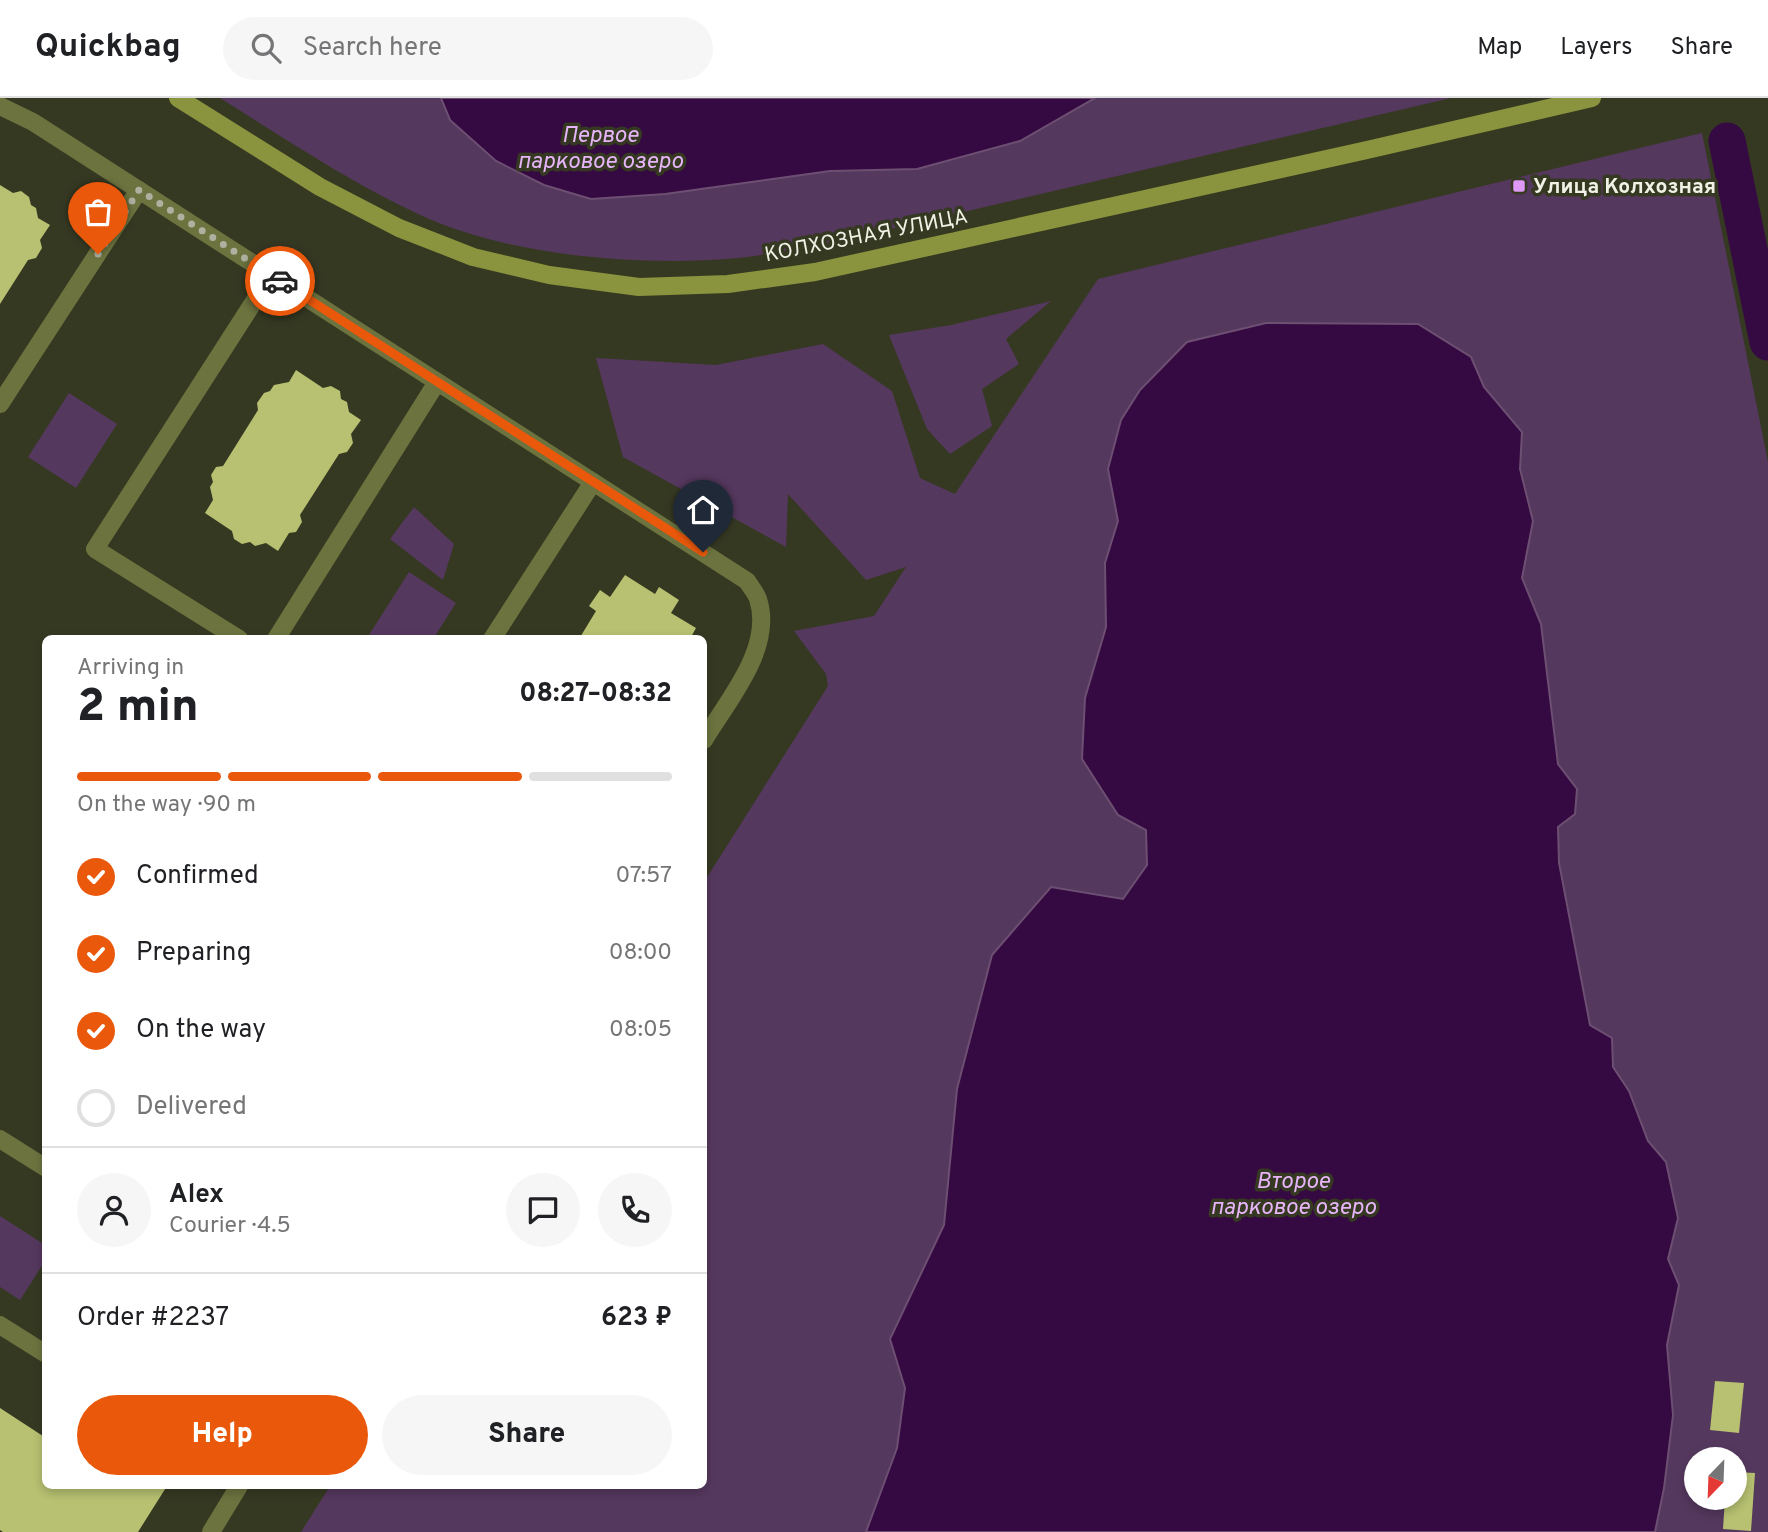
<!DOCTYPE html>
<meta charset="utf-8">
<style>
:root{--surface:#fff;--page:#f6f6f6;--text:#202124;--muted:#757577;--line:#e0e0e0;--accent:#ea580c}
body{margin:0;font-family:Overpass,sans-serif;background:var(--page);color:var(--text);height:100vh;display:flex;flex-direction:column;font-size:26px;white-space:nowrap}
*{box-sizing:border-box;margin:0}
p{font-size:23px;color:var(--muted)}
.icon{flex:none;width:38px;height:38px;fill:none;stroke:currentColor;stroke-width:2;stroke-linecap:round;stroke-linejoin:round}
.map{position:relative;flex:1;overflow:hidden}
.side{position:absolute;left:42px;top:537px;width:665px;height:854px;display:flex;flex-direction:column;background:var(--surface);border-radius:10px;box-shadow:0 4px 10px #0003}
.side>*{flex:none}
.needle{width:46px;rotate:203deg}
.buttons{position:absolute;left:1684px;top:1349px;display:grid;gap:14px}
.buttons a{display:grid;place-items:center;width:63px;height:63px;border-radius:50%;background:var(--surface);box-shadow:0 4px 10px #0003;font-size:35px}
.pin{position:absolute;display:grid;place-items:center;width:60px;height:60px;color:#fff;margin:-72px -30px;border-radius:50% 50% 50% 0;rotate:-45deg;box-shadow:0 0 7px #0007}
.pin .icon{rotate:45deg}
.courier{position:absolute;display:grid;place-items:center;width:70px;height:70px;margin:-35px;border:5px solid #ea580c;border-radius:50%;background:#fff;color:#222;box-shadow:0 2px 9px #0007}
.summary em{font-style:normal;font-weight:800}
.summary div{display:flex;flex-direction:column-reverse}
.summary{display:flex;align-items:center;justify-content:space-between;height:119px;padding:0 35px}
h1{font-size:46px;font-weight:800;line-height:52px}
.bar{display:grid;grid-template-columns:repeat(4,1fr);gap:10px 7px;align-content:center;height:84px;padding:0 35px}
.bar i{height:9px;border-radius:5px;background:var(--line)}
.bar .on{background:var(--accent)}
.bar p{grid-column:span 4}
.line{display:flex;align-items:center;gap:18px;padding:0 35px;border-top:2px solid var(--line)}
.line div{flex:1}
.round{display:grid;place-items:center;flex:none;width:74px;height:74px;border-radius:37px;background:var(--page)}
ol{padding:0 35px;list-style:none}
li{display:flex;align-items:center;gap:21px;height:77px}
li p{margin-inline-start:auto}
li .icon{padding:7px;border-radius:50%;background:var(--accent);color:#fff;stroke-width:4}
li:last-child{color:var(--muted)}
li i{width:38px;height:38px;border:4px solid var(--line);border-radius:50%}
.primary-button{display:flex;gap:14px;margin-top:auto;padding:14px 35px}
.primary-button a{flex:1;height:80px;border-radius:42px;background:var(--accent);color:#fff;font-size:28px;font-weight:800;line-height:80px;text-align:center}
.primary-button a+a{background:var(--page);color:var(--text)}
header{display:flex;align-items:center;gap:42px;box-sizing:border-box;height:98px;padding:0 35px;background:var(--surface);border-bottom:2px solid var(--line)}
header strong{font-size:33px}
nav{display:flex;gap:38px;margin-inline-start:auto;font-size:24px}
.search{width:490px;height:63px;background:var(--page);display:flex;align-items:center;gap:18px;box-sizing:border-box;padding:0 24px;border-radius:38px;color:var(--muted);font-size:26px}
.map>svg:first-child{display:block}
.green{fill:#55385e;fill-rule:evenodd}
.water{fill:#350941;stroke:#6d4f72;stroke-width:2}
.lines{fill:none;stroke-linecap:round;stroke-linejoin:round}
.canal{stroke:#350941;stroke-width:37}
.building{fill:#b7c171}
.service{stroke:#6c733f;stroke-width:18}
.secondary{stroke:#8a933d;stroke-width:18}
.done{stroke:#aeb1a0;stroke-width:7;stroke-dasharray:0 12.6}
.route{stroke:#ea580c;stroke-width:9}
.poi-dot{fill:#dd99f4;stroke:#363922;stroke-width:2.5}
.labels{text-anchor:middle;stroke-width:7;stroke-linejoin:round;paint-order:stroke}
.poi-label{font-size:21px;font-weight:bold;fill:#eff2e4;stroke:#363922;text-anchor:start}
.street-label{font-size:21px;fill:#eff2e4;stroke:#363922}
.water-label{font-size:23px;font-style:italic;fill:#e6b4f8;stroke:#363922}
</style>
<header>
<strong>Quickbag</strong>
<div class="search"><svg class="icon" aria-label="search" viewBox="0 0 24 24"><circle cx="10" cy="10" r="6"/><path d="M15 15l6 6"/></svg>Search here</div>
<nav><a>Map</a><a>Layers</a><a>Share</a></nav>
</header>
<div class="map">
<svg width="1768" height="1434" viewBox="0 0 1768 1434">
<rect width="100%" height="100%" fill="#363922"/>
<!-- green -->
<g class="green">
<path d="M220 0H1451L822 147C794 151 766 157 738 160 641 169 505 158 416 115 348 83 284 40 220 0Z"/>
<path d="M1702 35 1768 364V1434H301L330 1388H704V784L828 588 826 576 794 533 874 518 906 469 866 482 788 396 786 449 623 359 596 260 716 267 823 246 892 293 920 380 955 396 1098 181ZM1696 1362H1734V1400H1696Z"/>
<polygon points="1051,203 1006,241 1019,266 982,291 992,328 950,356 927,331 889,237 951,227"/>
<polygon points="69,295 117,326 76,390 28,359"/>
<polygon points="414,409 454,446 443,482 390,441"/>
<polygon points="409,474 456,505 433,541 374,541 369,537"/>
<polygon points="0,1118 45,1147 45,1163 20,1202 0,1189"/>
</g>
<!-- water -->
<g class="water">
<polygon points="441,0 1095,0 1020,43 917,71 830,73 665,96 591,101 544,87 496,63 450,22"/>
<polygon points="1266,225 1418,226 1471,259 1484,289 1522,334 1520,371 1533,423 1522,480 1541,526 1558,666 1577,691 1575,716 1558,729 1559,765 1590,927 1612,940 1613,969 1629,993 1648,1043 1666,1064 1678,1120 1668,1161 1679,1187 1667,1247 1673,1317 1664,1390 1655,1434 866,1434 897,1350 905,1290 890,1241 944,1127 957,991 992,857 1051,789 1123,801 1147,767 1146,732 1118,717 1082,661 1085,600 1106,529 1105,465 1118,423 1108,371 1121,322 1140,292 1187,244"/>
</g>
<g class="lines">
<!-- canal -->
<polyline class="canal" points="1727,43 1768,244"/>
</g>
<!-- building -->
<g class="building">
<polygon points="0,87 13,95 21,93 29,99 31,107 36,110 38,120 50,127 40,142 42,150 36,160 28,162 0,206"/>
<polygon points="296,272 323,290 331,288 340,293 341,301 347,304 349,314 361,322 351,336 353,345 347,354 339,356 300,417 302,424 296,434 289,435 278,453 266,445 255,448 250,444 242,446 234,441 232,433 205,415 213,402 210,389 213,384 211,377 216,369 223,368 258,312 257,305 264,295 270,293 274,287 289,284"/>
<polygon points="625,477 655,496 659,489 679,502 671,515 696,530 690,541 579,541 596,513 589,508 600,492 610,499"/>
<polygon points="1715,1283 1744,1285 1739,1335 1710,1332"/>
<polygon points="0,1310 46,1340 46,1388 167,1388 138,1434 3,1434 0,1432"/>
<polygon points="1734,1374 1755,1375 1751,1433 1723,1431 1725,1400 1734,1400"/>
</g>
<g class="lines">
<!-- service -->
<g class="service">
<path d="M0 8 33 24 747 483C750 488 756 495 758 501 774 550 728 602 704 642"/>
<polyline points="0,306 139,92"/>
<polyline points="239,541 95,451 271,177"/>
<polyline points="276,541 437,284"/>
<polyline points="492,541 593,384"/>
<polyline points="0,1041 46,1070"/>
<polyline points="0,1227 46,1256"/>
<polyline points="211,1434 239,1388"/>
</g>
<!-- secondary -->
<polyline class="secondary" points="178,0 320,89 399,130 473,159 549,177 639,189 728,186 815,174 1367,52 1592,0"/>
</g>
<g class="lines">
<!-- done -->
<polyline class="done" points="98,156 139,92 280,183"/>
<!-- route -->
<polyline class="route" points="280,183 703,454"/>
</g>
<!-- markers -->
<rect class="poi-dot" x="1512" y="81" width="14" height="14" rx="3.5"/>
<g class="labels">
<!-- poi labels -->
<g class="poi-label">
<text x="1533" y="95">Улица Колхозная</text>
</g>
<!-- street labels -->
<g class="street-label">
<text transform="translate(866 137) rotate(-11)" y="7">КОЛХОЗНАЯ УЛИЦА</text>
</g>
<!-- water labels -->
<g class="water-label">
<text x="600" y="44">Первое<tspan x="600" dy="26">парковое озеро</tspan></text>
<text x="1293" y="1090">Второе<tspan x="1293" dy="26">парковое озеро</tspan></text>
</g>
</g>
</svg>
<div class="buttons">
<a><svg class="needle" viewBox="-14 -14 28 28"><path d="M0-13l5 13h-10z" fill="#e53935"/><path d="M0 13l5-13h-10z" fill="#757577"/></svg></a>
</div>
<div class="pin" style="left:98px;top:156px;background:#ea580c"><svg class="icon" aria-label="bag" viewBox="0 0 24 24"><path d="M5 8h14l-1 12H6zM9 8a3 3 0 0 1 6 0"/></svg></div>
<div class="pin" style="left:703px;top:454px;background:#1f2937"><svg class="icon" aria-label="home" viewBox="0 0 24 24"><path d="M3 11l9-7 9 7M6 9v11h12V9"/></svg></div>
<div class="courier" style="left:280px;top:183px"><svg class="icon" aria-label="car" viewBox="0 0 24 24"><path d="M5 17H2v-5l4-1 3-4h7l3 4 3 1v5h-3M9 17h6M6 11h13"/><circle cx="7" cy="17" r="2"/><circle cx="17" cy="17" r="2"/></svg></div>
<section class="side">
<div class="summary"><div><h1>2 min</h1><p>Arriving in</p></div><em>08:27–08:32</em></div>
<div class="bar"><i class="on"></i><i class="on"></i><i class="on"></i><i></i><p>On the way · 90 m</p></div>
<ol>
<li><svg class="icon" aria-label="check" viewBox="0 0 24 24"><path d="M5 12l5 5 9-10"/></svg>Confirmed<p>07:57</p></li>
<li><svg class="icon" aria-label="check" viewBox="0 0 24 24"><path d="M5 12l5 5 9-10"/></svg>Preparing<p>08:00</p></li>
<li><svg class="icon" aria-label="check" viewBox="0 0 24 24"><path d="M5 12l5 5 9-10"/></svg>On the way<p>08:05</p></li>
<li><i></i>Delivered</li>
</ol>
<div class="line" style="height:126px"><a class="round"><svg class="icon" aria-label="person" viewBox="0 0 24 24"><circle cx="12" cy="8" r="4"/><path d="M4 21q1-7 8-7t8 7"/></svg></a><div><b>Alex</b><p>Courier · 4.5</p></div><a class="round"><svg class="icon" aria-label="chat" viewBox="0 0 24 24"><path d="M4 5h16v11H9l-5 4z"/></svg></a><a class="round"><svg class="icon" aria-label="phone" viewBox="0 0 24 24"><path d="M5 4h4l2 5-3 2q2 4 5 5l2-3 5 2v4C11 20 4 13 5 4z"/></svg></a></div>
<div class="line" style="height:91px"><div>Order #2237</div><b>623 ₽</b></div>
<div class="primary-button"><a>Help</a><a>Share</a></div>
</section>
</div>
